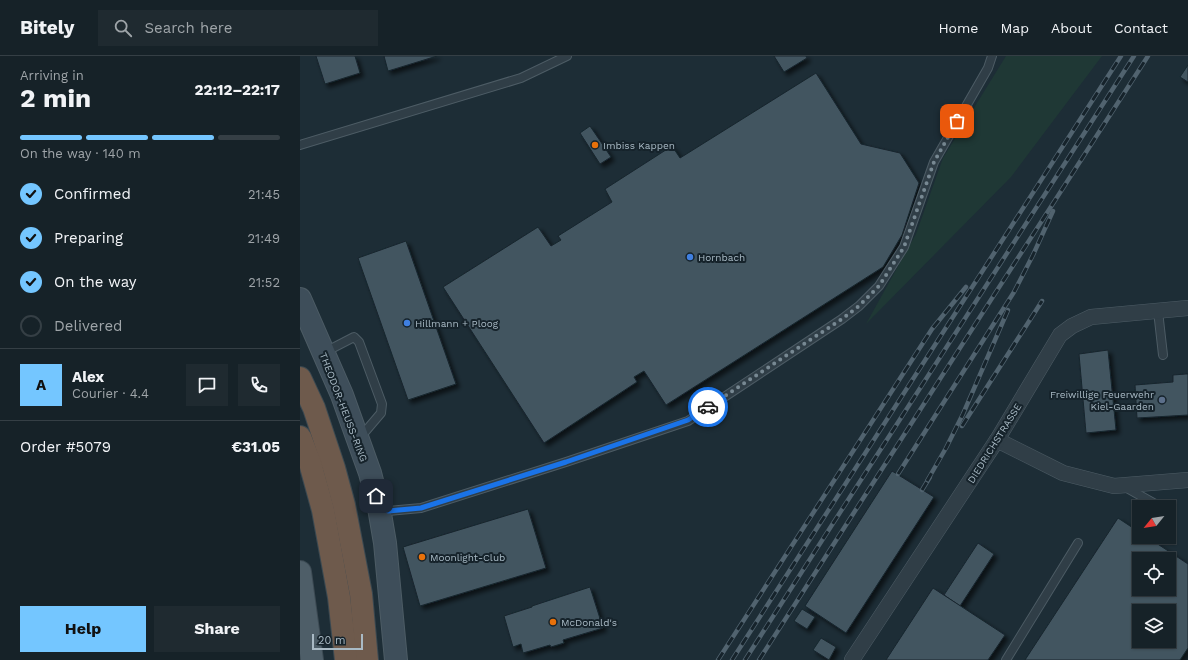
<!DOCTYPE html>
<meta charset="utf-8">
<style>
:root{--surface:#162228;--page:#1f2a30;--text:#f1f3f6;--muted:#9ea4a8;--line:#353f45;--accent:#74c6ff}
body{margin:0;font-family:"Work Sans",sans-serif;background:var(--page);color:var(--text);height:100vh;display:flex;flex-direction:column;font-size:15px;white-space:nowrap}
*{box-sizing:border-box;margin:0}
p{font-size:13px;color:var(--muted)}
.icon{flex:none;width:22px;height:22px;fill:none;stroke:currentColor;stroke-width:2;stroke-linecap:round;stroke-linejoin:round}
.map{position:relative;flex:1;overflow:hidden}
.sheet{display:flex;flex-direction:column;background:var(--surface);width:300px}
.sheet>*{flex:none}
.needle{width:26px;rotate:240deg}
.buttons{position:absolute;left:832px;top:444px;display:grid;gap:8px}
.buttons a{display:grid;place-items:center;width:44px;height:44px;border-radius:0px;background:var(--surface);box-shadow:0 1px 3px #0004,0 0 0 1px var(--line);font-size:20px}
.scale{position:absolute;left:12px;bottom:10px;width:51px;box-sizing:border-box;padding-left:4px;border:2px solid #a9bac5;border-top:0;font-size:11px;line-height:14px;white-space:nowrap;color:#a9bac5;-webkit-text-stroke:3px #16232b;paint-order:stroke}
.pin{position:absolute;display:grid;place-items:center;width:34px;height:34px;color:#fff;margin:-17px;border-radius:8px;box-shadow:0 2px 6px #0006}
.courier{position:absolute;display:grid;place-items:center;width:40px;height:40px;margin:-20px;border:3px solid #1a73e8;border-radius:50%;background:#fff;color:#222;box-shadow:0 1px 5px #0007}
.head em{font-style:normal;font-weight:700}
.head div{display:flex;flex-direction:column-reverse}
.head{display:flex;align-items:center;justify-content:space-between;height:68px;padding:0 20px}
h1{font-size:26px;font-weight:700;line-height:30px}
.bar{display:grid;grid-template-columns:repeat(4,1fr);gap:6px 4px;align-content:center;height:48px;padding:0 20px}
.bar i{height:5px;border-radius:3px;background:var(--line)}
.bar .active{background:var(--accent)}
.bar p{grid-column:span 4}
.line{display:flex;align-items:center;gap:10px;padding:0 20px;border-top:1px solid var(--line)}
.line div{flex:1}
.round{display:grid;place-items:center;flex:none;width:42px;height:42px;border-radius:0px;background:var(--page)}
ol{padding:0 20px;list-style:none}
li{display:flex;align-items:center;gap:12px;height:44px}
li p{margin-inline-start:auto}
li .icon{padding:4px;border-radius:50%;background:var(--accent);color:#111;stroke-width:4}
li:last-child{color:var(--muted)}
li i{width:22px;height:22px;border:2px solid var(--line);border-radius:50%}
.action{display:flex;gap:8px;margin-top:auto;padding:8px 20px}
.action a{flex:1;height:46px;border-radius:0px;background:var(--accent);color:#111;font-size:16px;font-weight:700;line-height:46px;text-align:center}
.action a+a{background:var(--page);color:var(--text)}
header{display:flex;align-items:center;gap:24px;box-sizing:border-box;height:56px;padding:0 20px;background:var(--surface);border-bottom:1px solid var(--line)}
header strong{font-size:19px}
nav{display:flex;gap:22px;margin-inline-start:auto;font-size:14px}
.search{width:280px;height:36px;background:var(--page);display:flex;align-items:center;gap:10px;box-sizing:border-box;padding:0 14px;border-radius:0px;color:var(--muted);font-size:15px}
main{display:flex;flex:1;min-height:0}
.map>svg:first-child{display:block}
.green{fill:#1f3835}
.building{fill:#425561;stroke:#18252d;fill-rule:evenodd;filter:url(#shadow)}
.lines{fill:none;stroke-linecap:round;stroke-linejoin:round}
.lane-casing{stroke:#4d5c65;stroke-width:10}
.street-casing{stroke:#4d5c65;stroke-width:16}
.secondary-casing{stroke:#4d5c65;stroke-width:24}
.primary-casing{stroke:#3c4a53;stroke-width:24}
.highway-casing{stroke:#3b4951;stroke-width:24}
.lane{stroke:#303e47;stroke-width:8}
.street{stroke:#303e47;stroke-width:15}
.secondary{stroke:#3e4e5a;stroke-width:22}
.primary{stroke:#4e5e68;stroke-width:22}
.highway{stroke:#6e5a4c;stroke-width:22}
.rail-casing{stroke:#51636f;stroke-width:4.5}
.rail{stroke:#16232b;stroke-width:3;stroke-dasharray:9;stroke-linecap:butt}
.done{stroke:#788993;stroke-width:4;stroke-dasharray:0 7.2}
.route{stroke:#1a73e8;stroke-width:5}
.food-dot{fill:#e8710a;stroke:#16232b;stroke-width:1.5}
.shop-dot{fill:#3f7fe0;stroke:#16232b;stroke-width:1.5}
.service-dot{fill:#5c6f8a;stroke:#16232b;stroke-width:1.5}
.labels{text-anchor:middle;stroke-width:4;stroke-linejoin:round;paint-order:stroke}
.poi-label{font-size:10px;fill:#a9bac5;stroke:#16232b;text-anchor:start}
.street-label{font-size:10px;fill:#a9bac5;stroke:#16232b}
</style>
<header>
<strong>Bitely</strong>
<div class="search"><svg class="icon" aria-label="search" viewBox="0 0 24 24"><circle cx="10" cy="10" r="6"/><path d="M15 15l6 6"/></svg>Search here</div>
<nav><a>Home</a><a>Map</a><a>About</a><a>Contact</a></nav>
</header>
<main>
<section class="sheet">
<div class="head"><div><h1>2 min</h1><p>Arriving in</p></div><em>22:12–22:17</em></div>
<div class="bar"><i class="active"></i><i class="active"></i><i class="active"></i><i></i><p>On the way · 140 m</p></div>
<ol>
<li><svg class="icon" aria-label="check" viewBox="0 0 24 24"><path d="M5 12l5 5 9-10"/></svg>Confirmed<p>21:45</p></li>
<li><svg class="icon" aria-label="check" viewBox="0 0 24 24"><path d="M5 12l5 5 9-10"/></svg>Preparing<p>21:49</p></li>
<li><svg class="icon" aria-label="check" viewBox="0 0 24 24"><path d="M5 12l5 5 9-10"/></svg>On the way<p>21:52</p></li>
<li><i></i>Delivered</li>
</ol>
<div class="line" style="height:72px"><b class="round" style="background:var(--accent);color:#111">A</b><div><b>Alex</b><p>Courier · 4.4</p></div><a class="round"><svg class="icon" aria-label="chat" viewBox="0 0 24 24"><path d="M4 5h16v11H9l-5 4z"/></svg></a><a class="round"><svg class="icon" aria-label="phone" viewBox="0 0 24 24"><path d="M5 4h4l2 5-3 2q2 4 5 5l2-3 5 2v4C11 20 4 13 5 4z"/></svg></a></div>
<div class="line" style="height:52px"><div>Order #5079</div><b>€31.05</b></div>
<div class="action"><a>Help</a><a>Share</a></div>
</section>
<div class="map">
<svg width="888" height="604" viewBox="0 0 888 604">
<defs>
<filter id="shadow"><feDropShadow dx="3.5" dy="3.5" stdDeviation="2" flood-color="#0009"/></filter>
</defs>
<rect width="100%" height="100%" fill="#1d2d36"/>
<!-- green -->
<polygon class="green" points="706,0 802,0 711,121 566,268 616,178 643,102"/>
<!-- building -->
<g class="building">
<polygon points="16,0 55,0 60,17 25,28"/>
<polygon points="84,0 137,0 88,15"/>
<polygon points="474,0 506,0 507,2 484,16"/>
<polygon points="888,9 888,26 880,21"/>
<polygon points="516,17 561,88 600,97 619,127 602,179 583,211 366,349 344,315 334,321 337,326 244,387 143,231 238,171 251,190 261,184 258,180 312,146 305,133 372,90 380,102"/>
<polygon points="290,70 311,101 300,108 280,77"/>
<polygon points="106,185 156,328 108,344 58,202"/>
<polygon points="808,294 816,374 786,377 779,298"/>
<polygon points="886,318 888,318 888,359 837,362 835,329 873,326 873,319"/>
<polygon points="592,415 634,441 546,577 505,550"/>
<polygon points="228,453 246,512 120,550 103,491"/>
<path d="M818 462 839 476V481H847L888 508V592L880 604H725ZM839 503H869V533H839ZM839 555H869V585H839Z"/>
<polygon points="678,487 694,498 660,550 644,539"/>
<polygon points="290,531 303,572 263,584 264,587 251,591 250,589 223,597 221,588 213,591 204,560 232,551 232,550"/>
<polygon points="633,532 705,579 688,604 586,604"/>
<polygon points="502,553 515,561 507,573 494,565"/>
<polygon points="521,582 536,591 529,604 513,594"/>
</g>
<g class="lines">
<defs>
<g id="lane">
<polyline points="0,89 221,22 267,0"/>
<polyline points="858,255 863,299"/>
<polyline points="25,296 54,281 59,286 82,348 81,357 64,377 58,382"/>
<polyline points="825,431 859,450"/>
<polyline points="81,453 88,455 121,452 266,406 388,365 542,263 559,250 579,230 604,191 634,106 688,12 692,0"/>
<polyline points="706,604 778,487"/>
</g>
<g id="street">
<polyline points="697,384 763,417 814,430 888,424"/>
<polyline points="552,604 697,384 760,279 772,270 791,261 888,252"/>
</g>
<polyline id="secondary" points="0,243 42,339 70,417 79,452 85,487 96,604"/>
<polyline id="primary" points="0,516 12,604"/>
<g id="highway">
<polyline points="0,322 14,352 34,412 44,449 61,538 67,604"/>
<polyline points="0,381 10,407 23,454 39,541 46,604"/>
</g>
</defs>
<!-- lane casing -->
<use href="#lane" class="lane-casing"/>
<!-- street casing -->
<use href="#street" class="street-casing"/>
<!-- secondary casing -->
<use href="#secondary" class="secondary-casing"/>
<!-- primary casing -->
<use href="#primary" class="primary-casing"/>
<!-- highway casing -->
<use href="#highway" class="highway-casing"/>
<!-- lane -->
<use href="#lane" class="lane"/>
<!-- street -->
<use href="#street" class="street"/>
<!-- secondary -->
<use href="#secondary" class="secondary"/>
<!-- primary -->
<use href="#primary" class="primary"/>
<!-- highway -->
<use href="#highway" class="highway"/>
<defs>
<g id="rail">
<polyline points="662,370 742,245"/>
<polyline points="598,418 714,236 733,199 753,155"/>
<polyline points="627,425 646,392 663,358 708,254"/>
<polyline points="622,434 630,421"/>
<polyline points="418,604 632,273 666,231"/>
<polyline points="432,604 821,0"/>
<polyline points="445,604 834,0"/>
<polyline points="459,604 848,0"/>
</g>
</defs>
<!-- rail casing -->
<use href="#rail" class="rail-casing"/>
<!-- rail -->
<use href="#rail" class="rail"/>
</g>
<g class="lines">
<!-- done -->
<polyline class="done" points="408,351 542,263 559,250 579,230 604,191 634,106 657,65"/>
<!-- route -->
<polyline class="route" points="76,440 79,452 88,455 121,452 266,406 388,364 408,351"/>
</g>
<!-- markers -->
<g class="food-dot">
<circle cx="295" cy="89" r="4"/>
<circle cx="122" cy="501" r="4"/>
<circle cx="253" cy="566" r="4"/>
</g>
<g class="shop-dot">
<circle cx="390" cy="201" r="4"/>
<circle cx="107" cy="267" r="4"/>
</g>
<circle class="service-dot" cx="862" cy="344" r="4"/>
<g class="labels">
<!-- poi labels -->
<g class="poi-label">
<text x="303" y="93">Imbiss Kappen</text>
<text x="398" y="205">Hornbach</text>
<text x="115" y="271">Hillmann + Ploog</text>
<text x="854" y="342" text-anchor="end">Freiwillige Feuerwehr<tspan x="854" dy="12">Kiel-Gaarden</tspan></text>
<text x="130" y="505">Moonlight-Club</text>
<text x="261" y="570">McDonald's</text>
</g>
<!-- street labels -->
<g class="street-label">
<text transform="translate(44 351) rotate(69)" y="4">THEODOR-HEUSS-RING</text>
<text transform="translate(694 387) rotate(-58)" y="4">DIEDRICHSTRASSE</text>
</g>
</g>
</svg>
<div class="buttons">
<a><svg class="needle" viewBox="-14 -14 28 28"><path d="M0-13l5 13h-10z" fill="#e53935"/><path d="M0 13l5-13h-10z" fill="#9ea4a8"/></svg></a>
<a><svg class="icon" aria-label="locate" viewBox="0 0 24 24"><circle cx="12" cy="12" r="6"/><path d="M12 2v4M12 18v4M2 12h4M18 12h4"/></svg></a>
<a><svg class="icon" aria-label="layers" viewBox="0 0 24 24"><path d="M12 4l9 5-9 5-9-5zM3 14l9 5 9-5"/></svg></a>
</div>
<div class="scale">20 m</div>
<div class="pin" style="left:657px;top:65px;background:#ea580c"><svg class="icon" aria-label="bag" viewBox="0 0 24 24"><path d="M5 8h14l-1 12H6zM9 8a3 3 0 0 1 6 0"/></svg></div>
<div class="pin" style="left:76px;top:440px;background:#1f2937"><svg class="icon" aria-label="home" viewBox="0 0 24 24"><path d="M3 11l9-7 9 7M6 9v11h12V9"/></svg></div>
<div class="courier" style="left:408px;top:351px"><svg class="icon" aria-label="car" viewBox="0 0 24 24"><path d="M5 17H2v-5l4-1 3-4h7l3 4 3 1v5h-3M9 17h6M6 11h13"/><circle cx="7" cy="17" r="2"/><circle cx="17" cy="17" r="2"/></svg></div>
</div>
</main>
